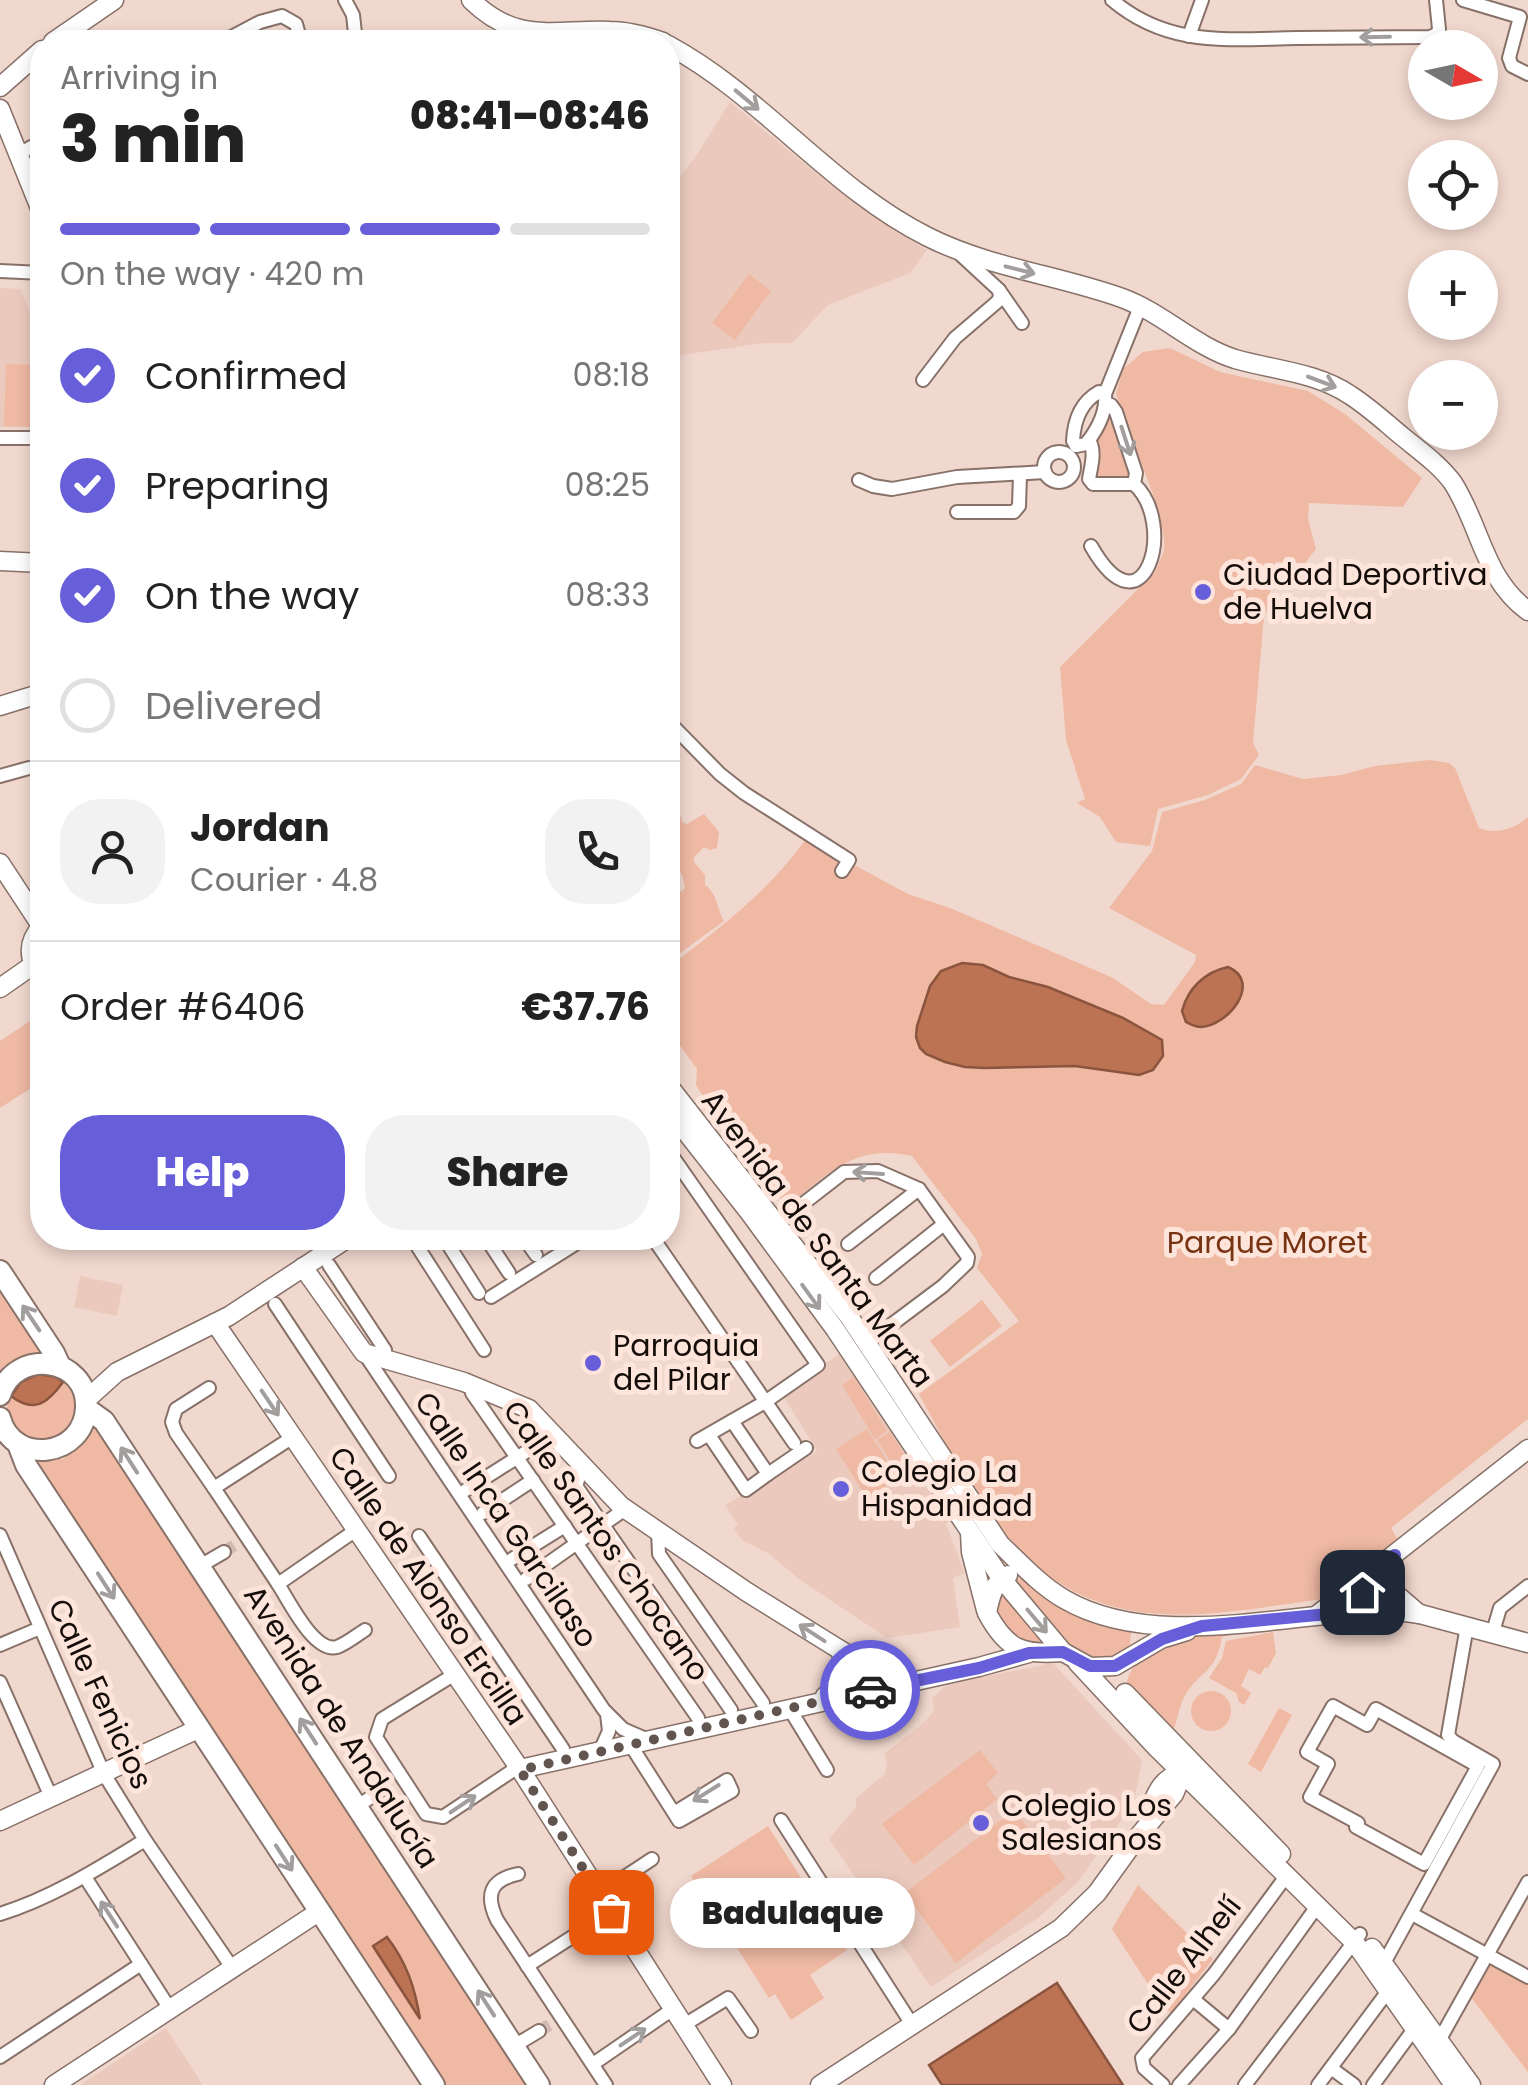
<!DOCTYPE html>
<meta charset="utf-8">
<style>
:root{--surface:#fff;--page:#f2f2f2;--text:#222;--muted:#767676;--line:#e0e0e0;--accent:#665fd9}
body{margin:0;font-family:Poppins,sans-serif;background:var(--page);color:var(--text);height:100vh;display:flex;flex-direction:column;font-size:38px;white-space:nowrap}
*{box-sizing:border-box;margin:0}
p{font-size:32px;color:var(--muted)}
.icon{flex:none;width:55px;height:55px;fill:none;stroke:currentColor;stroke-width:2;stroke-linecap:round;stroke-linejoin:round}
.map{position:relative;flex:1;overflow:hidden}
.details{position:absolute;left:30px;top:30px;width:650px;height:1220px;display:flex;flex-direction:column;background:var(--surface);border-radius:40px;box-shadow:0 5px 15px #0003}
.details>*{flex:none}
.needle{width:65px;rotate:99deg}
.buttons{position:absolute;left:1408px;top:30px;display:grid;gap:20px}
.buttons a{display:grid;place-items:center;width:90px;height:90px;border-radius:50%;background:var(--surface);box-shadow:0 5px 15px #0003;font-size:50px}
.pin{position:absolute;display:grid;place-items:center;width:85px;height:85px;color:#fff;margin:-42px;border-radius:20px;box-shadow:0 5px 15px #0006}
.courier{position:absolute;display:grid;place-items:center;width:100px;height:100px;margin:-50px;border:8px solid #665fd9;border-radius:50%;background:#fff;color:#222;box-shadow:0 2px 12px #0007}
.bubble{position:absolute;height:70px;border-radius:35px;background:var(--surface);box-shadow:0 5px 15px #0003;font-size:32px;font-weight:800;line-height:70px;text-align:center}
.headline em{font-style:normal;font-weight:800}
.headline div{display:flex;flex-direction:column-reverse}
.headline{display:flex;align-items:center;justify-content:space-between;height:170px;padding:0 30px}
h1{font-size:65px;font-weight:800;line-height:75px}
.bar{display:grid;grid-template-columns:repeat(4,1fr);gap:15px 10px;align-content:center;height:120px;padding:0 30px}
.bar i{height:12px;border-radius:8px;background:var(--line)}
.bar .selected{background:var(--accent)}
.bar p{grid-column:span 4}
.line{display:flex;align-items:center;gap:25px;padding:0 30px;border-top:2px solid var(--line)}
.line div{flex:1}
.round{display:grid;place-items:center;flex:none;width:105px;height:105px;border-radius:40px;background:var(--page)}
ol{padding:0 30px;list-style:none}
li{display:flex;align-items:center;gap:30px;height:110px}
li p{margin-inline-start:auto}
li .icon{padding:10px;border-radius:50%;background:var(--accent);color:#fff;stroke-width:4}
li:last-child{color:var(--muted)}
li i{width:55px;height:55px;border:5px solid var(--line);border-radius:50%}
.action{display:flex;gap:20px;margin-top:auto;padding:20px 30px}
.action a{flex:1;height:115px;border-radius:40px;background:var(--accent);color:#fff;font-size:40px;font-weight:800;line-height:115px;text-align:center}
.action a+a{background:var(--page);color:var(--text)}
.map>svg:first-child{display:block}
.built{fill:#ebcabd}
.green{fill:#efb9a3}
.water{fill:#bc7354;stroke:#8a543e;stroke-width:2.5}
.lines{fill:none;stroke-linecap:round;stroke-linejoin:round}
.street-tunnel{stroke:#d0bab1;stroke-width:12;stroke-dasharray:12 6;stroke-linecap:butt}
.street-casing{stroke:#877168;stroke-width:16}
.secondary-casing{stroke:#877168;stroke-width:21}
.primary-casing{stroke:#877168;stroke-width:24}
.street{stroke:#fff;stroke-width:12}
.secondary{stroke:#fff;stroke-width:18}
.primary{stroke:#fff;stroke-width:20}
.oneway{stroke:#a19e9d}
.done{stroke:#62544f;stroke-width:10;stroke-dasharray:0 18}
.route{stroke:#665fd9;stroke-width:12}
.poi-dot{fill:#665fd9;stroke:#fee5db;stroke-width:4}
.labels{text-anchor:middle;stroke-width:10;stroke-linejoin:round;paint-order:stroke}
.poi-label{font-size:30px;fill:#150d0a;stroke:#fee5db;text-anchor:start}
.street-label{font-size:30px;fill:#150d0a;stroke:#fee5db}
.park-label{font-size:30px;fill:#783313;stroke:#fee5db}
</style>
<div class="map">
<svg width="1528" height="2085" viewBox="0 0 1528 2085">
<rect width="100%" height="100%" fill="#f1d8ce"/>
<!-- built -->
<g class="built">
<polygon points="730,102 827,182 891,228 927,250 910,273 828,305 792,343 764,343 668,357 668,193 698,153"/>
<polygon points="0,288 21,289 42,345 42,428 0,427"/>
<polygon points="80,1276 123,1285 117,1316 74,1307"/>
<polygon points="841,1353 947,1515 949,1521 946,1524 965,1573 953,1578 960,1627 887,1638 799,1579 769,1554 742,1540 734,1528 738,1525 725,1505 817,1451 781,1392"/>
<polygon points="1053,1663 1142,1760 1134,1802 1078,1882 1038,1918 931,1987 829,1839 856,1807 856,1798 885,1774 887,1762 884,1754 920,1726 934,1711 932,1698 948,1684"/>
<polygon points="166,2028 203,2085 80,2085"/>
</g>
<!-- green -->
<g class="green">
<polygon points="749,274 771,291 735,340 712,323"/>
<polygon points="1170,348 1220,372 1308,391 1345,414 1422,478 1403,507 1309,503 1308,519 1316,549 1305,563 1275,562 1267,611 1264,616 1253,743 1259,755 1241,779 1208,795 1158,809 1150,846 1116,842 1100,817 1077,803 1085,799 1066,740 1060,667 1155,572 1164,551 1164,537 1155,500 1116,394 1123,369 1143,352"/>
<polygon points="6,364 36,365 35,427 4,426"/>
<polygon points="1110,412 1131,471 1126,481 1100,480 1096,476 1097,438"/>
<path d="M1430 760 1449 763 1455 768 1479 828C1495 835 1515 829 1528 817V1419L1391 1528 1398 1540 1333 1593 1322 1599C1224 1612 1125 1637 1041 1570 1029 1560 1016 1551 1006 1539 972 1501 944 1439 919 1394L1019 1321 977 1268 982 1254 976 1239 912 1156C855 1143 827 1174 787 1207L717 1118 696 1085 697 1069 668 1029V967C719 929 769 891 806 839L908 894 950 908 1081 964 1113 978 1151 1004 1164 1005 1195 962 1196 955 1109 908 1152 851 1162 812 1205 800 1241 784 1255 765 1303 779 1341 775 1375 766Z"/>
<path d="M668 770 682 822 687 824 704 814 719 832 717 848 710 850 704 847 694 857V862L705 875V885C717 893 717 909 724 921L668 962V874L681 892 685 888 682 875 676 865 680 851 668 841Z"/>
<polygon points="42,1013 42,1081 0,1108 0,1041"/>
<path d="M0 1283 50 1354C29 1354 14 1358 0 1375Z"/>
<polygon points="982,1300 1002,1326 950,1367 930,1341"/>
<circle cx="42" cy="1406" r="35"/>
<polygon points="854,1377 887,1431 875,1439 842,1385"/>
<polygon points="92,1422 531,2085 443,2085 30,1459 63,1459 80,1445"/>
<polygon points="867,1429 898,1478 867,1498 836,1449"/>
<polygon points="890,1432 911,1465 898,1473 877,1440"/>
<polygon points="1027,1578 1126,1627 1131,1633 1129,1650 1112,1661 1091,1660 1068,1649 1011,1580"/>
<polygon points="1003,1587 1051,1647 1016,1641 995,1613"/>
<path d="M1266 1628 1222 1637C1216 1672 1203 1669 1187 1692 1179 1704 1178 1719 1173 1732L1127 1685C1126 1666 1159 1641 1176 1637 1201 1630 1239 1630 1266 1628Z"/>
<polygon points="1273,1632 1276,1653 1268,1668 1265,1667 1260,1675 1249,1669 1241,1686 1251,1693 1244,1705 1239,1702 1236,1693 1209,1678 1222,1658 1226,1641"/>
<circle cx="1211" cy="1711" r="20"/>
<polygon points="1279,1708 1292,1715 1261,1772 1248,1764"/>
<polygon points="980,1750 998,1773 986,1784 997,1799 914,1865 882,1824"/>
<polygon points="1014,1810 1066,1878 956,1963 905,1893"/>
<polygon points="768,1826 847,1950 810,1975 824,1998 791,2020 775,1994 769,1998 691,1876"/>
<polygon points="1138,1885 1213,1959 1171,2013 1161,2004 1112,1929"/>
<polygon points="1488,1955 1528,1977 1528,2072 1467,1992"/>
</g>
<!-- water -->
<g class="water">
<polygon points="962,963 983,965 1009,977 1048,987 1123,1018 1162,1040 1163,1056 1153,1070 1139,1075 1075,1066 985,1068 965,1067 945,1062 926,1054 920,1048 916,1037 917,1026 930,986 941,971"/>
<path d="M1228 967C1263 982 1228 1026 1201 1027 1195 1027 1192 1025 1186 1022L1182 1011C1188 988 1205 972 1228 967Z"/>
<path d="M38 1374 56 1377 63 1382C48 1403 34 1414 11 1396L21 1382Z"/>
<path d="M387 1937C407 1963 415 1988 420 2019L373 1946Z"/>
<polygon points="1057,1983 1123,2085 942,2085 929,2065"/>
</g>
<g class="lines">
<!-- street-tunnel -->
<g class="street-tunnel">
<polyline points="224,1552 238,1543"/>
<polyline points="380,1791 396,1781"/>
<polyline points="539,2031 553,2023"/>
</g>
<defs>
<g id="street">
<polyline points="345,0 353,15 356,42"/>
<path d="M1112 0C1169 48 1228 39 1297 38 1341 38 1386 37 1430 37L1437 34 1439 29 1436 0"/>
<polyline points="1463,0 1520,17 1509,58 1512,66 1528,74"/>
<polyline points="1189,36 1202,0"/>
<polyline points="222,42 260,22 282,16 296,24 301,42"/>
<polyline points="19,154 42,141"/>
<polyline points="960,254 999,290 1022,323"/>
<polyline points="0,271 42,273"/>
<polyline points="923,380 955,338 997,302 1000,297 999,290"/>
<polyline points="0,438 42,438"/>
<path d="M1089 440C1096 451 1091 467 1089 479L1093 484H1134"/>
<path d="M1076 446 1086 444C1097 430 1107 413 1105 394L1140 307"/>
<path d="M1076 446 1073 441C1074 421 1081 402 1099 392L1105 394"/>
<circle cx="1059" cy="467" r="15"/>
<polyline points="859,480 873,486 892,489 957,477 1045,472"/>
<polyline points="957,512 1014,512 1019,506 1020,475"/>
<path d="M1091 546C1144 639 1178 524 1134 484L1136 473 1116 412 1111 405 1106 404"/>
<polyline points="668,721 720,774 744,793 849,860 842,871"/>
<polyline points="0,776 29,768"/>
<polyline points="668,1150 818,1365 765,1402 697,1441"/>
<polyline points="777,1224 844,1172 878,1171 919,1189 968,1257 967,1263 943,1286 867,1343"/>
<polyline points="412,1238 484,1350"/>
<polyline points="444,1238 479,1293"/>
<polyline points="486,1238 509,1273"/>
<polyline points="524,1238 536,1255"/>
<polyline points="559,1238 560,1239"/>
<polyline points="653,1238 794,1443"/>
<polyline points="848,1244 919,1189"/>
<polyline points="329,1265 385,1350"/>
<polyline points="876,1278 944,1224"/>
<polyline points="491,1297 585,1238"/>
<polyline points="275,1304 389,1476"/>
<polyline points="364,1353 604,1710 623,1729 646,1739"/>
<polyline points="209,1388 176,1409 172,1422 176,1433 214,1488"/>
<polyline points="472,1393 698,1718"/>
<polyline points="732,1421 768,1474 806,1448"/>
<polyline points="709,1435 746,1490 768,1474"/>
<polyline points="293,1437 214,1488 278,1584 356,1530"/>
<polyline points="578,1480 576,1486 731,1710"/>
<polyline points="466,1490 543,1441"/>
<polyline points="483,1513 533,1480"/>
<polyline points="658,1531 659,1554 763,1703"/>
<polyline points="0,1535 104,1774 145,1840 233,1969"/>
<polyline points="419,1536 563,1749"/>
<polyline points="512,1559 565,1526"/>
<polyline points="200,1566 224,1552"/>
<polyline points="526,1579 621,1512"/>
<path d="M278 1584C289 1601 314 1653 337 1647 346 1644 357 1635 365 1630"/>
<polyline points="1495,1625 1500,1608 1528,1586"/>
<polyline points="0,1645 40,1628"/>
<polyline points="455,1674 382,1719 376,1737 426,1814 443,1817 518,1767"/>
<polyline points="0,1682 51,1797"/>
<polygon points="1333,1706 1367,1725 1376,1709 1478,1766 1424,1864 1356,1827 1358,1823 1310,1797 1328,1764 1307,1752"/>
<polyline points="789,1708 827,1770"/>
<polyline points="630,1744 679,1821 732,1791 727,1780 674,1813"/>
<polyline points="600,1751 609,1731 607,1714"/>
<polyline points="358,1806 380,1791"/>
<polyline points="781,1820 913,2026"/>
<path d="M518 1874C490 1880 485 1895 497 1920L606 2085"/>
<polyline points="85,1877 170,2009"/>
<polyline points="599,1894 652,1859"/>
<path d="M0 1914C52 1898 99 1868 145 1840"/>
<polyline points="1412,1914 1528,1977"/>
<polyline points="1384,1963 1493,1764 1453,1741 1448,1735 1467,1626"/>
<polyline points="527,1966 611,1912"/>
<polyline points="1193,1999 1229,2029"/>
<polyline points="684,2025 728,1998 751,2031"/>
<polyline points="514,2046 539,2031"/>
<polyline points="1436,2046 1528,1882"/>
<polyline points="0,2057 141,1964"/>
<polyline points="593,2064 673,2009"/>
<polyline points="1331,2068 1354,2085"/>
<polyline points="1163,2085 1144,2068 1142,2058 1214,1974 1287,1875"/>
<polyline points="1179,2085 1229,2029 1318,1905"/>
<polyline points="1245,2085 1360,1934"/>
<polyline points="1318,2085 1388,1991"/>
<polyline points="1373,2085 1414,2029"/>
</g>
<g id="secondary">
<path d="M471 0C517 45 553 29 610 31 628 31 646 36 663 42"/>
<polyline points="53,42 114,0"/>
<path d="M668 45C763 96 831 189 928 237 990 268 1058 275 1122 298 1163 313 1194 346 1235 359 1273 370 1316 372 1350 395 1369 407 1386 423 1403 437 1420 451 1440 465 1453 483 1481 527 1484 579 1528 611"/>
<polyline points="0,87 42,50"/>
<polyline points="0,109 42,213"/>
<polyline points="0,561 42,563"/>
<polyline points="0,706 42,693"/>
<polyline points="0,863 42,927"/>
<path d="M42 926C27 942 27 960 42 975"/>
<polyline points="0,988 33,965"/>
<path d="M668 1085 850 1318 1000 1544C1020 1563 1040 1585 1064 1599 1154 1652 1291 1612 1391 1610L1420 1614 1528 1643"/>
<polyline points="668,1109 749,1212 835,1329 1001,1578 1063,1652 1090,1667 1115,1666 1161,1639 1187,1631"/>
<polyline points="303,1267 364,1353 464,1382 529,1409 621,1506 747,1592 895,1684"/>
<polyline points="215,1323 520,1769 722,2085"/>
<polyline points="86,1400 117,1372 229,1316 348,1238"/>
<polyline points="970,1533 971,1552 986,1610"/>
<polyline points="1386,1574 1390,1589 1419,1614"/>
<path d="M1008 1575C993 1581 990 1599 987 1613 1007 1650 1022 1655 1063 1652"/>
<polyline points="1370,1611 1394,1556"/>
<polyline points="1317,1615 1528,1449"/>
<polyline points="1077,1662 1157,1748 1355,1943 1454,2085"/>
<polyline points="1125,1693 1281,1854"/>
<polyline points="825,1696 839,1687 844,1669 841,1652"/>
<polyline points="520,1769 979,1667 1029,1653"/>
<path d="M1147 1816C1156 1795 1159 1779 1183 1772"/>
<polyline points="0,1821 200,1728"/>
<polyline points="1372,1948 1471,2085"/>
<polyline points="54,2085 320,1911"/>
<polyline points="820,2085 1061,1928 1097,1893 1136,1839 1174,1794 1183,1772"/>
</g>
<g id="primary">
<polyline points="0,1271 54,1353 60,1366"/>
<path d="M0 1395C15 1347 88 1357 86 1407 85 1457 13 1467 0 1418"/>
<polyline points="86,1408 104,1421 539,2085"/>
<polyline points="18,1444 26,1465 434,2085"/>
</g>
</defs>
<!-- street casing -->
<use href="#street" class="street-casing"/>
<!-- secondary casing -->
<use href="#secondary" class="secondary-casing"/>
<!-- primary casing -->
<use href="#primary" class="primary-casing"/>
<!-- street -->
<use href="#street" class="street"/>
<!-- secondary -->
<use href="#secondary" class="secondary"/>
<!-- primary -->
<use href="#primary" class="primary"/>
</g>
<!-- one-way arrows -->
<defs><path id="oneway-shaft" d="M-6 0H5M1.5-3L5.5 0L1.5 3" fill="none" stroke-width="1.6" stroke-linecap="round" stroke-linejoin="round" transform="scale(2.5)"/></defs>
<g class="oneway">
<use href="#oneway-shaft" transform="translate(1375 37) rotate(179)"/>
<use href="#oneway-shaft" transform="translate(747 100) rotate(40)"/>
<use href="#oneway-shaft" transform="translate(1020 270) rotate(14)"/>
<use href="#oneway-shaft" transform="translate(1322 382) rotate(21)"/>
<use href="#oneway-shaft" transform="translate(1126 441) rotate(72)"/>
<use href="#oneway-shaft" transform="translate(868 1173) rotate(-176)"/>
<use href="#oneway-shaft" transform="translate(811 1297) rotate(54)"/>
<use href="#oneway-shaft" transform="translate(31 1318) rotate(-124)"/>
<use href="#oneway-shaft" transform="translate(270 1403) rotate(56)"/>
<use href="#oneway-shaft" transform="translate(129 1460) rotate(-123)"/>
<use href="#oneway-shaft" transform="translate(106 1586) rotate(57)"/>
<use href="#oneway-shaft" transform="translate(1037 1621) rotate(50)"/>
<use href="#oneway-shaft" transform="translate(812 1633) rotate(-147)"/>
<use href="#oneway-shaft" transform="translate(308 1731) rotate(-123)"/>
<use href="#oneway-shaft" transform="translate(706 1793) rotate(148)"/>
<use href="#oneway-shaft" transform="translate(463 1804) rotate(-34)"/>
<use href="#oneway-shaft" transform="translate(284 1858) rotate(57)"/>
<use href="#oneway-shaft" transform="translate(109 1914) rotate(-123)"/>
<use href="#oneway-shaft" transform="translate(486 2003) rotate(-123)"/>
<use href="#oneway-shaft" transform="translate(633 2037) rotate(-34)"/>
</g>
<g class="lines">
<!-- done -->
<polyline class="done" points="611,1912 520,1770 870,1690"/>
<!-- route -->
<path class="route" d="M870 1690 979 1668 1029 1653 1063 1652 1090 1666H1115L1162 1639 1202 1626 1370 1610 1395 1555C1376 1562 1367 1573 1362 1592"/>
</g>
<!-- markers -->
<g class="poi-dot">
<circle cx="1203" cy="592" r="10"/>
<circle cx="593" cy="1363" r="10"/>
<circle cx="841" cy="1489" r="10"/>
<circle cx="981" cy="1823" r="10"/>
</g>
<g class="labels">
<!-- poi labels -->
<g class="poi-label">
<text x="1223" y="585">Ciudad Deportiva<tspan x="1223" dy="34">de Huelva</tspan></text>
<text x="613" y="1356">Parroquia<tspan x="613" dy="34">del Pilar</tspan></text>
<text x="861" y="1482">Colegio La<tspan x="861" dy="34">Hispanidad</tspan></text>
<text x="1001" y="1816">Colegio Los<tspan x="1001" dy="34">Salesianos</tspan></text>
</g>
<!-- street labels -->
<g class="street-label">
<text transform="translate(817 1239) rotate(53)" y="10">Avenida de Santa Marta</text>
<text transform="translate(506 1520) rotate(56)" y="10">Calle Inca Garcilaso</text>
<text transform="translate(606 1541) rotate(55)" y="10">Calle Santos Chocano</text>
<text transform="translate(428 1586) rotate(56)" y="10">Calle de Alonso Ercilla</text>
<text transform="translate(100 1694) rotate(65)" y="10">Calle Fenicios</text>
<text transform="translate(341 1727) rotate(57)" y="10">Avenida de Andalucía</text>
<text transform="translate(1184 1965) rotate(-52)" y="10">Calle Alhelí</text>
</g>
<!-- park labels -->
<g class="park-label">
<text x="1267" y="1253">Parque Moret</text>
</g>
</g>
</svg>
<div class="buttons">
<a><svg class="needle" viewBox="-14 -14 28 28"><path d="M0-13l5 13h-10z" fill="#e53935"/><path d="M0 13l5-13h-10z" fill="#767676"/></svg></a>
<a><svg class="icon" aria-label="locate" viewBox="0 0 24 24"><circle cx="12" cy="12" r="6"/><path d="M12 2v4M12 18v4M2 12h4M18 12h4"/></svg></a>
<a>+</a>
<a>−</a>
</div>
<div class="pin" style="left:611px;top:1912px;background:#ea580c"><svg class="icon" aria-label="bag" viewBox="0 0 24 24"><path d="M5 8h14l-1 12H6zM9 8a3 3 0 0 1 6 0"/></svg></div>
<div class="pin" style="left:1362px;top:1592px;background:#1f2937"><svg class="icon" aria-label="home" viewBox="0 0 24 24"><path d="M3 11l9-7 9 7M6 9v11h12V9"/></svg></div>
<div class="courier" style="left:870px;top:1690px"><svg class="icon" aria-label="car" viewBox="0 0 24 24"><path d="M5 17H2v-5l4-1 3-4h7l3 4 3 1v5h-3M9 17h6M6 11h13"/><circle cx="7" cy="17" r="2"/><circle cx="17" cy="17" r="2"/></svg></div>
<div class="bubble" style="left:670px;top:1878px;width:245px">Badulaque</div>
<section class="details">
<div class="headline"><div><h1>3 min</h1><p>Arriving in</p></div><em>08:41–08:46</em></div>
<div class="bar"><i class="selected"></i><i class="selected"></i><i class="selected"></i><i></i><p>On the way · 420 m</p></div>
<ol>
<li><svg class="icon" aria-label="check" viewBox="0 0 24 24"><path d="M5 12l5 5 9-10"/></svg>Confirmed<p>08:18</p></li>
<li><svg class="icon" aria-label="check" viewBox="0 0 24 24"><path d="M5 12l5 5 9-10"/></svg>Preparing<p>08:25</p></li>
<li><svg class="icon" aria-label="check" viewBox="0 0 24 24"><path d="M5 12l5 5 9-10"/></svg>On the way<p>08:33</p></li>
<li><i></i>Delivered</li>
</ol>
<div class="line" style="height:180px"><a class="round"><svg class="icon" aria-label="person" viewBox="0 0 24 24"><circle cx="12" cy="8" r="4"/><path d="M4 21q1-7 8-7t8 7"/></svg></a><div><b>Jordan</b><p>Courier · 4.8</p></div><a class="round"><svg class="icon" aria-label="phone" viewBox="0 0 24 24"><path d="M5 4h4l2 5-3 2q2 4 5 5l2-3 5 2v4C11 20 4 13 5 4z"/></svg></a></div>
<div class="line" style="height:130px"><div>Order #6406</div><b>€37.76</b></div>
<div class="action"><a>Help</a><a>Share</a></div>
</section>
</div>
